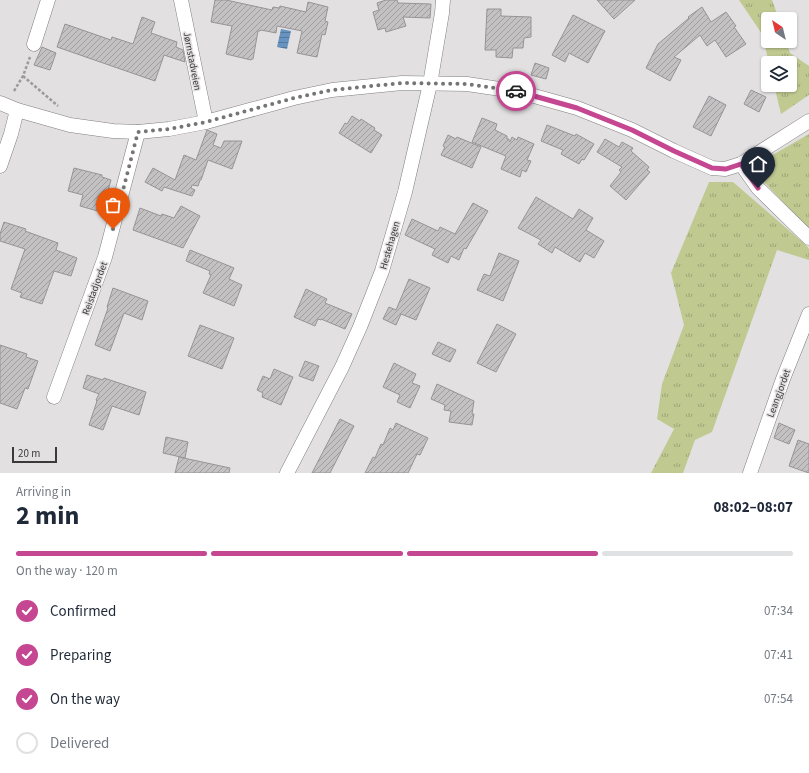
<!DOCTYPE html>
<meta charset="utf-8">
<style>
:root{--surface:#fff;--page:#f6f6f7;--text:#1f2937;--muted:#747a83;--line:#e0e1e3;--accent:#c54691}
body{margin:0;font-family:"Source Sans 3",sans-serif;background:var(--page);color:var(--text);height:100vh;display:flex;flex-direction:column;font-size:15px;white-space:nowrap}
*{box-sizing:border-box;margin:0}
p{font-size:13px;color:var(--muted)}
.icon{flex:none;width:22px;height:22px;fill:none;stroke:currentColor;stroke-width:2;stroke-linecap:round;stroke-linejoin:round}
.map{position:relative;height:473px;overflow:hidden}
.details{display:flex;flex-direction:column;background:var(--surface);flex:1}
.details>*{flex:none}
.needle{width:26px;rotate:325deg}
.controls{position:absolute;left:761px;top:12px;display:grid;gap:8px}
.controls a{display:grid;place-items:center;width:36px;height:36px;border-radius:4px;background:var(--surface);box-shadow:0 1px 3px #0004;font-size:20px}
.scale{position:absolute;left:12px;bottom:10px;width:45px;box-sizing:border-box;padding-left:4px;border:2px solid #3b3a3b;border-top:0;font-size:11px;line-height:14px;white-space:nowrap;color:#3b3a3b;-webkit-text-stroke:3px #e3e0e2;paint-order:stroke}
.pin{position:absolute;display:grid;place-items:center;width:34px;height:34px;color:#fff;margin:-41px -17px;border-radius:50% 50% 50% 0;rotate:-45deg;box-shadow:0 0 4px #0007}
.pin .icon{rotate:45deg}
.courier{position:absolute;display:grid;place-items:center;width:40px;height:40px;margin:-20px;border:3px solid #c54691;border-radius:50%;background:#fff;color:#222;box-shadow:0 1px 5px #0007}
.headline em{font-style:normal;font-weight:700}
.headline div{display:flex;flex-direction:column-reverse}
.headline{display:flex;align-items:center;justify-content:space-between;height:68px;padding:0 16px}
h1{font-size:26px;font-weight:700;line-height:30px}
.bar{display:grid;grid-template-columns:repeat(4,1fr);gap:6px 4px;align-content:center;height:48px;padding:0 16px}
.bar i{height:5px;border-radius:3px;background:var(--line)}
.bar .current{background:var(--accent)}
.bar p{grid-column:span 4}
ol{padding:0 16px;list-style:none}
li{display:flex;align-items:center;gap:12px;height:44px}
li p{margin-inline-start:auto}
li .icon{padding:4px;border-radius:50%;background:var(--accent);color:#fff;stroke-width:4}
li:last-child{color:var(--muted)}
li i{width:22px;height:22px;border:2px solid var(--line);border-radius:50%}
.map>svg:first-child{display:block}
.grass{fill:url(#grass-tufts)}
.water{fill:url(#water-rules)}
.building{fill:url(#building-hatch);stroke:#969496}
.lines{fill:none;stroke-linecap:round;stroke-linejoin:round}
.minor-casing{stroke:#817f81;stroke-width:15}
.path{stroke:#9c9a9b;stroke-width:2.5;stroke-dasharray:3 2;stroke-linecap:butt}
.minor{stroke:#fff;stroke-width:14}
.done{stroke:#767475;stroke-width:4;stroke-dasharray:0 7.2}
.route{stroke:#c54691;stroke-width:5}
.labels{text-anchor:middle;stroke-width:3;stroke-linejoin:round;paint-order:stroke}
.street-label{font-size:10px;fill:#3b3a3b;stroke:#e3e0e2}
</style>
<div class="map">
<svg width="809" height="473" viewBox="0 0 809 473">
<defs>
<pattern id="grass-tufts" width="24" height="20" patternUnits="userSpaceOnUse"><rect width="24" height="20" fill="#c0ca90"/><path d="M3 7l-1-3M5 7V3M7 7l1-3M15 17l-1-3M17 17v-4M19 17l1-3" fill="none" stroke="#9da577"/></pattern>
<pattern id="water-rules" width="6" height="5" patternUnits="userSpaceOnUse"><rect width="6" height="5" fill="#6693c0"/><path d="M0 2.5h6" fill="none" stroke="#55799d"/></pattern>
<pattern id="building-hatch" width="6" height="6" patternUnits="userSpaceOnUse"><rect width="6" height="6" fill="#c4c1c3"/><path d="M-1 1l2-2M0 6l6-6M5 7l2-2" fill="none" stroke="#a09ea0"/></pattern>
</defs>
<rect width="100%" height="100%" fill="#e3e0e2"/>
<!-- grass -->
<g class="grass">
<polygon points="739,0 772,0 779,19 768,19 768,41 786,41 790,53 809,66 809,95 781,114 774,85 790,85 790,63 769,63 762,34"/>
<polygon points="809,134 809,230 765,183 755,165"/>
<polygon points="709,182 733,182 807,246 809,249 809,260 777,250 712,432 695,440 683,473 651,473 674,429 657,419 662,384 684,325 671,273"/>
</g>
<!-- water -->
<polygon class="water" points="281,29 291,31 287,49 277,47"/>
<!-- building -->
<g class="building">
<polygon points="215,0 226,0 272,10 273,7 279,8 280,6 306,12 308,2 328,7 325,21 328,22 325,35 322,34 317,57 297,53 302,31 277,26 276,33 261,30 260,31 258,31 253,59 252,59 251,60 226,54 232,26 211,22"/>
<polygon points="386,0 397,0 398,3 431,4 430,18 403,17 406,26 386,32 385,28 378,30 373,12 379,10 377,3"/>
<polygon points="597,0 635,0 614,19"/>
<polygon points="702,7 711,22 726,12 736,26 734,27 746,44 726,57 715,40 707,46 700,35 674,57 681,60 670,81 646,68 658,44 689,18 688,17"/>
<polygon points="487,9 501,9 501,16 531,17 531,37 524,38 523,48 513,48 512,58 496,57 496,50 485,50"/>
<polygon points="573,15 605,31 588,63 569,53 565,62 552,55"/>
<polygon points="142,17 155,22 151,33 177,42 176,47 183,50 185,62 164,55 155,81 57,47 65,24 111,40 112,37 133,44"/>
<polygon points="42,47 56,53 50,70 34,65"/>
<polygon points="535,63 549,68 546,79 531,75"/>
<polygon points="751,90 766,97 759,112 744,104"/>
<polygon points="709,96 726,105 711,136 693,127"/>
<polygon points="352,116 360,121 361,119 375,128 374,130 382,135 371,153 339,133 345,123 347,124"/>
<polygon points="482,118 497,124 495,130 507,136 507,139 509,139 509,141 510,142 512,137 517,140 518,137 534,144 527,160 531,161 526,172 522,170 520,177 501,169 506,156 472,142"/>
<polygon points="547,125 575,136 576,134 594,144 584,160 582,159 579,164 561,154 563,150 541,141"/>
<polygon points="207,130 217,134 213,145 221,148 224,141 242,141 232,169 208,160 201,180 200,180 198,186 192,185 191,188 195,190 192,196 164,187 162,191 145,182 153,168 175,180 184,155 196,160"/>
<polygon points="448,135 456,139 457,137 481,147 472,168 441,155 445,147 443,146"/>
<polygon points="605,139 619,147 622,142 633,148 631,151 649,167 647,170 650,172 626,200 610,186 621,172 619,170 622,167 597,152"/>
<polygon points="74,168 102,175 102,177 111,180 105,201 104,201 101,212 80,206 83,195 68,191"/>
<polygon points="536,197 573,219 579,209 593,218 586,230 604,241 594,258 585,253 580,262 555,247 552,253 538,244 541,240 518,228"/>
<polygon points="473,203 488,211 466,249 464,248 459,260 451,256 448,263 432,255 435,249 405,235 412,219 438,231 440,227 455,234"/>
<polygon points="181,206 200,216 183,248 133,230 140,208 161,216 162,214 174,218"/>
<polygon points="4,222 26,229 25,231 58,243 56,250 77,258 71,276 54,271 42,304 20,297 22,293 11,289 25,249 0,241 0,234"/>
<polygon points="190,250 234,268 229,279 242,285 234,306 203,293 211,275 209,274 210,271 186,261"/>
<polygon points="499,253 519,261 503,301 477,290 484,274 490,276"/>
<polygon points="409,279 430,288 416,320 401,314 396,325 383,319 389,307 396,310"/>
<polygon points="113,288 148,301 142,320 124,313 110,351 95,345 108,308 107,307"/>
<polygon points="306,289 327,299 325,303 352,314 345,329 321,319 321,320 318,319 315,326 294,317"/>
<polygon points="497,324 516,334 496,372 477,363"/>
<polygon points="200,325 234,338 222,369 188,356"/>
<polygon points="438,342 456,350 450,362 432,354"/>
<polygon points="0,345 27,354 26,357 38,361 28,389 25,388 17,409 0,403"/>
<polygon points="305,361 319,366 313,381 299,376"/>
<polygon points="394,363 416,374 412,383 420,386 410,408 397,402 400,395 383,387"/>
<polygon points="274,369 293,377 281,405 262,397 263,393 257,390 263,376 270,379"/>
<polygon points="87,375 103,380 104,378 146,392 139,415 112,406 103,430 89,425 97,401 96,400 99,394 83,388"/>
<polygon points="437,384 474,401 472,414 474,414 472,425 449,422 451,411 444,410 445,405 431,399"/>
<polygon points="340,419 354,426 330,473 312,473"/>
<polygon points="396,423 428,438 420,455 417,454 408,473 365,473 373,457 375,458 381,444 383,445 390,428 393,430"/>
<polygon points="779,423 795,430 789,444 774,438"/>
<polygon points="166,437 188,442 185,458 163,453"/>
<polygon points="798,440 809,444 809,473 789,466"/>
<polygon points="179,457 230,468 229,473 175,473"/>
</g>
<g class="lines">
<defs>
<g id="minor">
<polyline points="181,0 206,122"/>
<polyline points="34,44 48,0"/>
<polyline points="0,103 17,110 70,125 113,131 138,132 169,129 206,122 294,98 332,90 402,83 467,84 520,92 577,108 632,130 674,151 712,168 725,169 741,164 809,121"/>
<polyline points="741,164 758,188 809,238"/>
<polyline points="0,166 11,134 17,110"/>
<polyline points="54,397 105,257 138,132"/>
<polyline points="287,473 342,367 360,327 382,271 405,192 430,84 442,13 443,0"/>
<polyline points="750,473 783,379 809,314"/>
</g>
</defs>
<!-- minor casing -->
<use href="#minor" class="minor-casing"/>
<!-- path -->
<g class="path">
<polyline points="23,76 58,106"/>
<polyline points="14,91 23,76 30,57"/>
</g>
<!-- minor -->
<use href="#minor" class="minor"/>
</g>
<g class="lines">
<!-- done -->
<polyline class="done" points="113,229 138,132 169,129 206,122 294,98 332,90 402,83 467,84 516,91"/>
<!-- route -->
<polyline class="route" points="516,91 577,108 632,130 674,151 712,168 726,169 741,164 758,188"/>
</g>
<g class="labels">
<!-- street labels -->
<g class="street-label">
<text transform="translate(193 61) rotate(79)" y="4">Jørnstadveien</text>
<text transform="translate(389 245) rotate(-74)" y="4">Hestehagen</text>
<text transform="translate(94 288) rotate(-70)" y="4">Reistadjordet</text>
<text transform="translate(778 393) rotate(-70)" y="4">Leangjordet</text>
</g>
</g>
</svg>
<div class="controls">
<a><svg class="needle" viewBox="-14 -14 28 28"><path d="M0-13l5 13h-10z" fill="#e53935"/><path d="M0 13l5-13h-10z" fill="#747a83"/></svg></a>
<a><svg class="icon" aria-label="layers" viewBox="0 0 24 24"><path d="M12 4l9 5-9 5-9-5zM3 14l9 5 9-5"/></svg></a>
</div>
<div class="scale">20 m</div>
<div class="pin" style="left:113px;top:229px;background:#ea580c"><svg class="icon" aria-label="bag" viewBox="0 0 24 24"><path d="M5 8h14l-1 12H6zM9 8a3 3 0 0 1 6 0"/></svg></div>
<div class="pin" style="left:758px;top:188px;background:#1f2937"><svg class="icon" aria-label="home" viewBox="0 0 24 24"><path d="M3 11l9-7 9 7M6 9v11h12V9"/></svg></div>
<div class="courier" style="left:516px;top:91px"><svg class="icon" aria-label="car" viewBox="0 0 24 24"><path d="M5 17H2v-5l4-1 3-4h7l3 4 3 1v5h-3M9 17h6M6 11h13"/><circle cx="7" cy="17" r="2"/><circle cx="17" cy="17" r="2"/></svg></div>
</div>
<section class="details">
<div class="headline"><div><h1>2 min</h1><p>Arriving in</p></div><em>08:02–08:07</em></div>
<div class="bar"><i class="current"></i><i class="current"></i><i class="current"></i><i></i><p>On the way · 120 m</p></div>
<ol>
<li><svg class="icon" aria-label="check" viewBox="0 0 24 24"><path d="M5 12l5 5 9-10"/></svg>Confirmed<p>07:34</p></li>
<li><svg class="icon" aria-label="check" viewBox="0 0 24 24"><path d="M5 12l5 5 9-10"/></svg>Preparing<p>07:41</p></li>
<li><svg class="icon" aria-label="check" viewBox="0 0 24 24"><path d="M5 12l5 5 9-10"/></svg>On the way<p>07:54</p></li>
<li><i></i>Delivered</li>
</ol>
</section>
